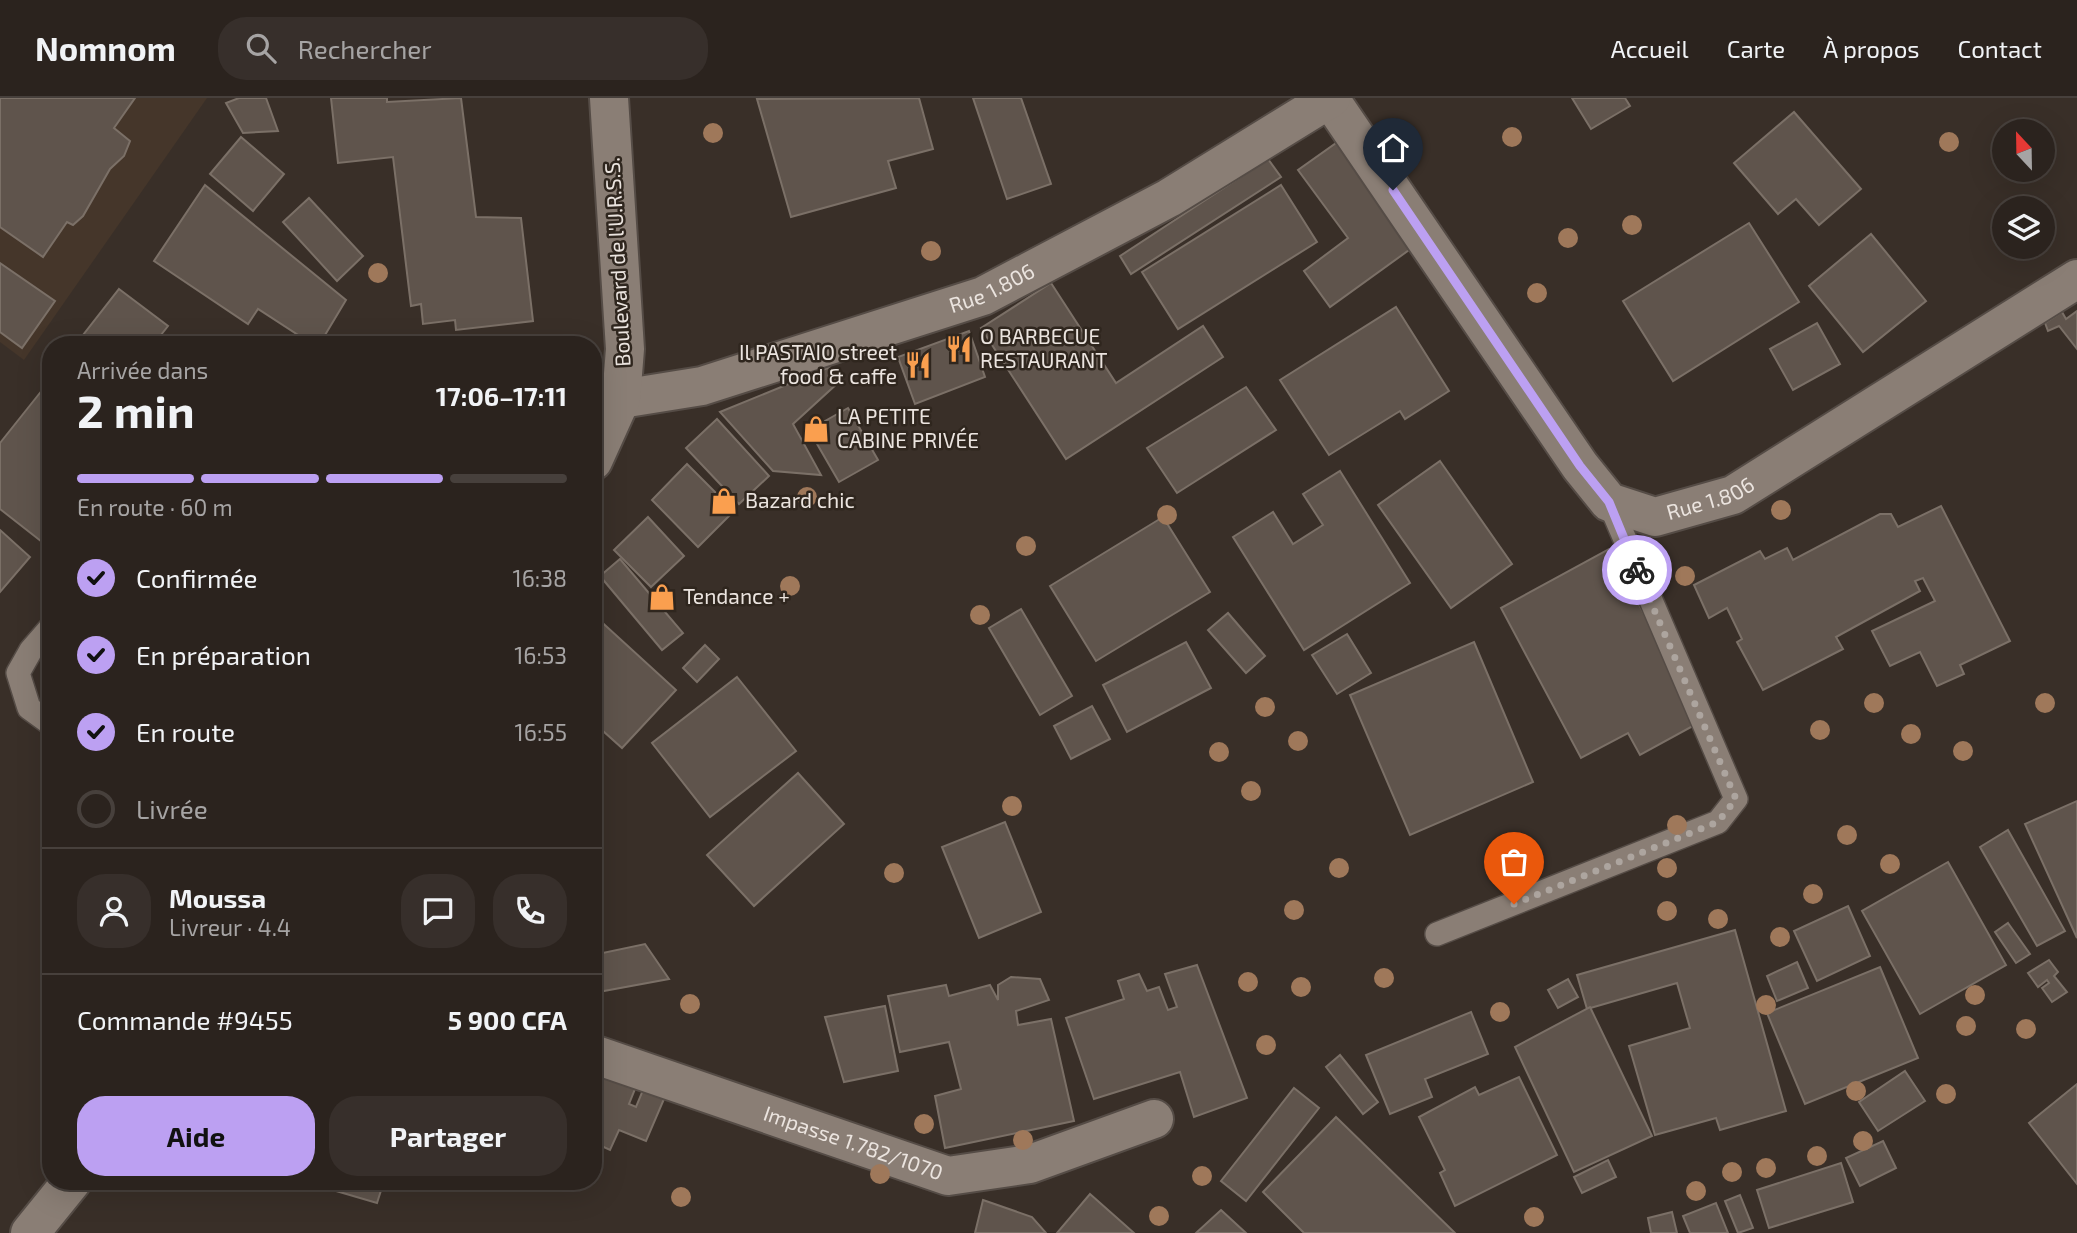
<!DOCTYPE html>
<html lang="fr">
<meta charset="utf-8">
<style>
:root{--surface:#2b231e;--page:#372f2b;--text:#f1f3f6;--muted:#a6a4a4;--line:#47403c;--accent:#bca0f2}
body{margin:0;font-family:"Exo 2",sans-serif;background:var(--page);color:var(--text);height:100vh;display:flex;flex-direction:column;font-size:26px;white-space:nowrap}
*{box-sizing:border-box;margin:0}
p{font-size:23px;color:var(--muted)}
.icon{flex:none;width:38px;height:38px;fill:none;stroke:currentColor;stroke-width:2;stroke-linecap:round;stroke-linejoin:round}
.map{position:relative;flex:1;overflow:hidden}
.drawer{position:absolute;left:42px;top:238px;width:560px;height:854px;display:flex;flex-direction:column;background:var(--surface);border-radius:28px;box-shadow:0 7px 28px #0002,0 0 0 2px var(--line)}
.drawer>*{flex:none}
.needle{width:46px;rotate:338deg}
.fabs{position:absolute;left:1992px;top:21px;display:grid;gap:14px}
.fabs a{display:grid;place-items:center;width:63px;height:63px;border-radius:50%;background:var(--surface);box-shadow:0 7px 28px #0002,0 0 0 2px var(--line);font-size:35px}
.pin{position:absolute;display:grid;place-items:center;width:60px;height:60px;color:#fff;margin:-72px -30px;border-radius:50% 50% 50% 0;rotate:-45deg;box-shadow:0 0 7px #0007}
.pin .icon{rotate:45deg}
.courier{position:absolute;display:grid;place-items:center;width:70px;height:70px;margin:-35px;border:5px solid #bca0f2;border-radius:50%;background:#fff;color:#222;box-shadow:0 2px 9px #0007}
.head em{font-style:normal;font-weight:700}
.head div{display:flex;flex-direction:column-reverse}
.head{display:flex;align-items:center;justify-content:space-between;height:119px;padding:0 35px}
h1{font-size:46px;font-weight:700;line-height:52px}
.bar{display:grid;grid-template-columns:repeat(4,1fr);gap:10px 7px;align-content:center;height:84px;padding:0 35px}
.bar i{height:9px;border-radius:5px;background:var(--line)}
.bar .active{background:var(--accent)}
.bar p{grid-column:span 4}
.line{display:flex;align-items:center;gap:18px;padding:0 35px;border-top:2px solid var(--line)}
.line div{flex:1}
.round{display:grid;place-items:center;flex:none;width:74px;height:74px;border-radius:28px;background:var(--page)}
ol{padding:0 35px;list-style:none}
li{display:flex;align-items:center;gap:21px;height:77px}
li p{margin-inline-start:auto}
li .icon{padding:7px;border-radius:50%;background:var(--accent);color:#111;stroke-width:4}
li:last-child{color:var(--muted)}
li i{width:38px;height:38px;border:4px solid var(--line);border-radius:50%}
.cta{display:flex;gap:14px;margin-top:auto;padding:14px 35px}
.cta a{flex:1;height:80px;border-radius:28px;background:var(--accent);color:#111;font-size:28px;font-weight:700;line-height:80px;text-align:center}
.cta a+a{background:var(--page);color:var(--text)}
header{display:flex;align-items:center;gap:42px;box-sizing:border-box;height:98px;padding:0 35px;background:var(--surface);border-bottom:2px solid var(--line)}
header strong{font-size:33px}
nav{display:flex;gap:38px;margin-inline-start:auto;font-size:24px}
.search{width:490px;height:63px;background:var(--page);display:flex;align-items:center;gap:18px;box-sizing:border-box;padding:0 24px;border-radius:28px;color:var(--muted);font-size:26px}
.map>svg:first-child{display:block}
.built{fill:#45362a}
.building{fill:#5f544c;stroke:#7b7067;stroke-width:2}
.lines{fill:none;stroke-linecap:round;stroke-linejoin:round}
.service-casing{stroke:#554c46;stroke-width:26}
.minor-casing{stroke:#554c46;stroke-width:42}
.tertiary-casing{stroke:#554c46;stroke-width:42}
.service{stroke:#8a7e75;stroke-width:23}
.minor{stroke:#8a7e75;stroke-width:38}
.tertiary{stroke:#8a7e75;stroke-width:38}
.tree{fill:#9f785a}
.done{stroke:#ada59f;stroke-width:7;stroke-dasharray:0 12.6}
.route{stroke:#bca0f2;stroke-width:9}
.labels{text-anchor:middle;stroke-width:5;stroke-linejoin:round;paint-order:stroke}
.street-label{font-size:21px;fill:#ebe4df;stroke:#2f261e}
.poi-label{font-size:21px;fill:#ebe4df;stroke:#2f261e;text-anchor:start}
</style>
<header>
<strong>Nomnom</strong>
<div class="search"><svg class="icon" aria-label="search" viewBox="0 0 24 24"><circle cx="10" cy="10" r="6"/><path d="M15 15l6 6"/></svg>Rechercher</div>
<nav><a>Accueil</a><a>Carte</a><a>À propos</a><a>Contact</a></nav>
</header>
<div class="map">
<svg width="2077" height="1135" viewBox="0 0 2077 1135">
<rect width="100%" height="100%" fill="#392f28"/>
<!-- built -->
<polygon class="built" points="0,0 207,0 24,262 0,244"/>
<!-- building -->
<g class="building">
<polygon points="0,0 135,0 114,30 130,43 124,58 110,71 83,118 73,127 67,124 43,159 0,129"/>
<polygon points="239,0 266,0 278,33 243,35 226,5"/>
<polygon points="331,0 387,0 387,4 461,0 476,119 521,120 533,223 456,232 455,222 423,226 421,206 411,208 393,59 338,65"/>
<polygon points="919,0 933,51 888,63 896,90 791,119 757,1"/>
<polygon points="973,0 1021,0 1051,86 1007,101"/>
<polygon points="1572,0 1625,0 1630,8 1591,31"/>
<polygon points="1794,14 1861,91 1819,127 1796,101 1778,116 1734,65"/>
<polygon points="241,39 284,76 253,113 210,76"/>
<polygon points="1339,43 1416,147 1330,209 1304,173 1348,140 1298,72"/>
<polygon points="1268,61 1281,79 1131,176 1120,158"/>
<polygon points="205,87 346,202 319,247 309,244 258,211 248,226 154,163"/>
<polygon points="1281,87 1317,144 1178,231 1142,174"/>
<polygon points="309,100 363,158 337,183 283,124"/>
<polygon points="1749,125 1799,204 1673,283 1623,203"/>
<polygon points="1871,136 1926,203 1863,254 1809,188"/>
<polygon points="0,165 55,203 22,250 0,234"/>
<polygon points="1051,185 1116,285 1203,228 1223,259 1066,361 981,230"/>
<polygon points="119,191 168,228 153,247 76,246"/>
<polygon points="1396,209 1449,293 1405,321 1400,313 1329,357 1280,282"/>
<polygon points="2077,213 2077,251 2059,228 2048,233 2045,225 2062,214 2066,221"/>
<polygon points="1817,225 1840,266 1793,292 1770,251"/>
<polygon points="969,233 985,279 915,306 898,259"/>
<polygon points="830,269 840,283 793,326 821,377 773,373 720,314"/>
<polygon points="51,281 51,451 0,411 0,345"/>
<polygon points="1246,289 1276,332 1177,395 1147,350"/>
<polygon points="848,310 878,362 839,384 809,332"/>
<polygon points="717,321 769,378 739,406 686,350"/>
<polygon points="1440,363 1512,466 1451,510 1378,407"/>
<polygon points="687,366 734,413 698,449 652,402"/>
<polygon points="1340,373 1410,485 1304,552 1233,439 1273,414 1293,446 1323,427 1303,396"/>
<polygon points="1941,408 2010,543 1960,567 1964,576 1937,588 1920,554 1890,568 1872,533 1935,503 1923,480 1915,483 1920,493 1836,539 1843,551 1763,592 1737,544 1742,541 1727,510 1709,520 1694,487 1760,453 1765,461 1787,450 1793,462 1880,416 1891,416 1898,429"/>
<polygon points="648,419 684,458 651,489 614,452"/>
<polygon points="1163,419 1210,494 1096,563 1050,488"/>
<polygon points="0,432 30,459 0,494"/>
<polygon points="1609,451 1702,623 1640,657 1628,635 1581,660 1501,510"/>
<polygon points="620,461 683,535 662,552 600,478"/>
<polygon points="1021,511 1072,598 1040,617 989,530"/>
<polygon points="1228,515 1265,558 1246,575 1208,532"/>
<polygon points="595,518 676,592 622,650 593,624"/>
<polygon points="1347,536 1371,575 1337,596 1312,557"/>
<polygon points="1186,544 1211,590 1127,634 1103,587"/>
<polygon points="1474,544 1533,684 1410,737 1350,597"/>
<polygon points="705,547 719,561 697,584 683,570"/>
<polygon points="737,579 796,653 710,719 652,645"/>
<polygon points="1092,608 1110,641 1071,661 1054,628"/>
<polygon points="798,675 844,726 754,808 707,757"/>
<polygon points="2077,703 2077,840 2025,726"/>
<polygon points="1005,724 1041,814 979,840 942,749"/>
<polygon points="2008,732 2065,833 2037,848 1980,749"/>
<polygon points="1948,764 2006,867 1920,916 1862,813"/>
<polygon points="1848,808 1870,858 1817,883 1794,833"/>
<polygon points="2008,825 2030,856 2016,865 1995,834"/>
<polygon points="1735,832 1786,1013 1720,1032 1716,1020 1655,1037 1629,948 1690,930 1677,885 1587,911 1577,877"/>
<polygon points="645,846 669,881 593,895 593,857"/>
<polygon points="2049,862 2058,874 2054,878 2067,894 2052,904 2042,890 2049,885 2047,882 2038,889 2028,875"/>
<polygon points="1797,864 1808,890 1777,903 1767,878"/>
<polygon points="1197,867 1247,1000 1194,1019 1180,974 1094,1001 1066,920 1124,901 1118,883 1139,876 1147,893 1159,889 1168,912 1177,909 1165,876"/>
<polygon points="1880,869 1918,960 1805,1006 1767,915"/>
<polygon points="1011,879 1040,881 1049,902 1016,913 1018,927 1051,921 1074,1023 945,1050 935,998 961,991 949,944 900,954 888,898 946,887 949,898 990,887 998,902 998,887"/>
<polygon points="1568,881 1578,899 1558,910 1548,892"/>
<polygon points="885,908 898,973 844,984 825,919"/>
<polygon points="1590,909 1652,1038 1574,1074 1515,949"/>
<polygon points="1471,914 1488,956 1425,981 1432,999 1390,1016 1366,957"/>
<polygon points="1340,957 1378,1004 1363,1016 1326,969"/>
<polygon points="593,961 639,981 629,1006 636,1009 643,992 664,1001 646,1043 619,1032 610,1052 593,1044"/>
<polygon points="1905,973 1925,1003 1878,1033 1859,1004"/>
<polygon points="1519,979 1557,1057 1455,1108 1440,1075 1445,1072 1419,1019 1475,989 1479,997"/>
<polygon points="2077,986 2077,1086 2029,1025"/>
<polygon points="1294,990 1319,1010 1246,1103 1221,1083"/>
<polygon points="1336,1019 1455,1135 1304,1135 1263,1094"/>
<polygon points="1883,1043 1896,1070 1860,1088 1846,1060"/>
<polygon points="1608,1062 1616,1079 1582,1095 1574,1079"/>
<polygon points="1841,1065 1853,1104 1769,1130 1757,1092"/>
<polygon points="302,1083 384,1083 377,1105"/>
<polygon points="1090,1096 1134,1135 1057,1135"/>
<polygon points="1740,1097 1753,1130 1738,1135 1725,1103"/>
<polygon points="983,1102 1032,1119 1046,1135 975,1135"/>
<polygon points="1716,1105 1728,1135 1690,1135 1683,1118"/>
<polygon points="1221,1112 1246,1135 1196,1135"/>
<polygon points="1672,1114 1677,1135 1651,1135 1648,1120"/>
</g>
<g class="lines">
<defs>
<g id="service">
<polyline points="51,529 31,552 18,575 29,610 51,626"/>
<polyline points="1437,836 1718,724 1736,701 1609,404"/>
</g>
<g id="minor">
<path id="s1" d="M1330 1 1580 368 1609 404 1655 419 1733 397 2077 181"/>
<path id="s2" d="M621 301 702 288 983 198 1169 100 1331 0"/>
<path id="s3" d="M593 956 948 1078 1030 1066 1154 1021"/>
</g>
<g id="tertiary">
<polyline points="593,363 621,301 625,251 609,0"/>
<polyline points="30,1135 72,1083"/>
</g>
</defs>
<!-- service casing -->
<use href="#service" class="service-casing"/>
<!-- minor casing -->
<use href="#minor" class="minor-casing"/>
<!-- tertiary casing -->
<use href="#tertiary" class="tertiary-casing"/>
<!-- service -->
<use href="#service" class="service"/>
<!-- minor -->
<use href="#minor" class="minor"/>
<!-- tertiary -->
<use href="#tertiary" class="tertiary"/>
</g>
<!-- trees -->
<g class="tree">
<circle cx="713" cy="35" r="10"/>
<circle cx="1512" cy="39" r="10"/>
<circle cx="1949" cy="44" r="10"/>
<circle cx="1632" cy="127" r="10"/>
<circle cx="1568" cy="140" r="10"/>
<circle cx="931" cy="153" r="10"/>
<circle cx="378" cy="175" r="10"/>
<circle cx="1537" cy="195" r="10"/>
<circle cx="807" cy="399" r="10"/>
<circle cx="1781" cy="412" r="10"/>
<circle cx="1167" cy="417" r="10"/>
<circle cx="1026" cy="448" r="10"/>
<circle cx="1685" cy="478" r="10"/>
<circle cx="790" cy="488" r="10"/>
<circle cx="980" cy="517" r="10"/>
<circle cx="1874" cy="605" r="10"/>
<circle cx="2045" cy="605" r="10"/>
<circle cx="1265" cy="609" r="10"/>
<circle cx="1820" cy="632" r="10"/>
<circle cx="1911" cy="636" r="10"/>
<circle cx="1298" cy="643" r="10"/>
<circle cx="1963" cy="653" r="10"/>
<circle cx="1219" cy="654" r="10"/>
<circle cx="1251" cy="693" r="10"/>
<circle cx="1012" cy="708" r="10"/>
<circle cx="1677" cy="727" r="10"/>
<circle cx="1847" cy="737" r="10"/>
<circle cx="1890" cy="766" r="10"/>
<circle cx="1339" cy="770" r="10"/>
<circle cx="1667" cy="770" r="10"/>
<circle cx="894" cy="775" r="10"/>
<circle cx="1813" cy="796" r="10"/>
<circle cx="1294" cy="812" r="10"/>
<circle cx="1667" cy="813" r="10"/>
<circle cx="1718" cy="821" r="10"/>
<circle cx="1780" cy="839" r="10"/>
<circle cx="1384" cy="880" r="10"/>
<circle cx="1248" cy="884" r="10"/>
<circle cx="1301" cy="889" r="10"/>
<circle cx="1975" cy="897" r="10"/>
<circle cx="690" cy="906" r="10"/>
<circle cx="1766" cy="907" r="10"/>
<circle cx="1500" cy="914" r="10"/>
<circle cx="1966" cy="928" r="10"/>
<circle cx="2026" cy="931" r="10"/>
<circle cx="1266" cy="947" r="10"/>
<circle cx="1856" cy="993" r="10"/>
<circle cx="1946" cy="996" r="10"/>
<circle cx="924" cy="1026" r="10"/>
<circle cx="1023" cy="1042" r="10"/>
<circle cx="1863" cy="1043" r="10"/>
<circle cx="1817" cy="1058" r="10"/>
<circle cx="1766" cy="1070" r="10"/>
<circle cx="1732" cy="1074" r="10"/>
<circle cx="880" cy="1076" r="10"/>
<circle cx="1202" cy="1078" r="10"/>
<circle cx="1696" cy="1093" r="10"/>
<circle cx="681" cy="1099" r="10"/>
<circle cx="1159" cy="1118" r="10"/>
<circle cx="1534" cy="1119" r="10"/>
</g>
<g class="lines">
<!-- done -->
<polyline class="done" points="1514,806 1718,724 1736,701 1637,472"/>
<!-- route -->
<polyline class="route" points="1393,92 1580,368 1609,404 1637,472"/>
</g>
<!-- icons -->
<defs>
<symbol id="restaurant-bare" viewBox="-9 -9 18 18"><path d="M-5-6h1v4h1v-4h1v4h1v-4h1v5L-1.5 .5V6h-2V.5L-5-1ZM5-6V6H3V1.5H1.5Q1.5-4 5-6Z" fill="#fa9f4f" stroke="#2f261e" stroke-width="2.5" paint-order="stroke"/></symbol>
<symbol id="shop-bare" viewBox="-9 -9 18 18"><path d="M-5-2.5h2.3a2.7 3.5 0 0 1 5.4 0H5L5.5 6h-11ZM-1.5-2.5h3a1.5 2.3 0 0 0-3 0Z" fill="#fa9f4f" stroke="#2f261e" stroke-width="2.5" paint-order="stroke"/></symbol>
</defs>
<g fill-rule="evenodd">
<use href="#restaurant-bare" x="940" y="232" width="38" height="38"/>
<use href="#restaurant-bare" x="899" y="248" width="38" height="38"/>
<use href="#shop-bare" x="797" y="312" width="38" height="38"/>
<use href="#shop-bare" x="705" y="384" width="38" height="38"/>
<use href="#shop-bare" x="643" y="480" width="38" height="38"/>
</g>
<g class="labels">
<!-- street labels -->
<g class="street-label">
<text transform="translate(618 164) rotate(-93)" y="7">Boulevard de l'U.R.S.S.</text>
<text dy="7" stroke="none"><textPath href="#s2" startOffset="388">Rue 1.806</textPath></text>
<text dy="7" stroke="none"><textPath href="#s1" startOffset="597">Rue 1.806</textPath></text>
<text dy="7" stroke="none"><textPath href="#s3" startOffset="275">Impasse 1.782/1070</textPath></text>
</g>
<!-- poi labels -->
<g class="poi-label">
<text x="980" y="246">O BARBECUE<tspan x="980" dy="24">RESTAURANT</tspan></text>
<text x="897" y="262" text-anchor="end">Il PASTAIO street<tspan x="897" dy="24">food &amp; caffe</tspan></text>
<text x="837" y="326">LA PETITE<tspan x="837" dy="24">CABINE PRIVÉE</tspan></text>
<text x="745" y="410">Bazard chic</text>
<text x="683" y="506">Tendance +</text>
</g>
</g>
</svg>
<div class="fabs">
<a><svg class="needle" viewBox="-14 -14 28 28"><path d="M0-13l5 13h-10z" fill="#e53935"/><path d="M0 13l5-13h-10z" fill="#a6a4a4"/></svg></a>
<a><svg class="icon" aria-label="layers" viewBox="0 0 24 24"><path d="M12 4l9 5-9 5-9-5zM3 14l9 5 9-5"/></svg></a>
</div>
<div class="pin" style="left:1514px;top:806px;background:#ea580c"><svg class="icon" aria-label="bag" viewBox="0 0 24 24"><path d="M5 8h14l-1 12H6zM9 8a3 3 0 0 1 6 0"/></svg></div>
<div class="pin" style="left:1393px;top:92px;background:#1f2937"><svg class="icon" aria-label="home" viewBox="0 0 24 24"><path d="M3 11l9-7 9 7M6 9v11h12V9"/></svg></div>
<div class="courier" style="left:1637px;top:472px"><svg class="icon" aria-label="bike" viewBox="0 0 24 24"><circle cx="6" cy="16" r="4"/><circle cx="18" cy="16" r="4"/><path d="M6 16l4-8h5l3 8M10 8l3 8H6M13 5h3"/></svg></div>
<section class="drawer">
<div class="head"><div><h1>2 min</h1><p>Arrivée dans</p></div><em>17:06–17:11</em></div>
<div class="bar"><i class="active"></i><i class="active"></i><i class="active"></i><i></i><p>En route · 60 m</p></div>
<ol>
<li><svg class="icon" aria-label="check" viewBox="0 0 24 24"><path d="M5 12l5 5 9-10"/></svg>Confirmée<p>16:38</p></li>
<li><svg class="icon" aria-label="check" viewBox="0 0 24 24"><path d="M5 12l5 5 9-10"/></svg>En préparation<p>16:53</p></li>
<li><svg class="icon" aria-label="check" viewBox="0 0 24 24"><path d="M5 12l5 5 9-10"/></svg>En route<p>16:55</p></li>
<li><i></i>Livrée</li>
</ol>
<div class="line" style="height:126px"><a class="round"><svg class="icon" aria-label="person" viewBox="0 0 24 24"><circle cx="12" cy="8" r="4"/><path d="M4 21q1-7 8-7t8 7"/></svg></a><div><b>Moussa</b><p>Livreur · 4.4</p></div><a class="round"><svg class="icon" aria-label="chat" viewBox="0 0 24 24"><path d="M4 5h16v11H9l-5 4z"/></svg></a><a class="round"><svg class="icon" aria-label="phone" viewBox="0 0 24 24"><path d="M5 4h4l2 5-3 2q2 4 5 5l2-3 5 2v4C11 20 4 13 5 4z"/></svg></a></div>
<div class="line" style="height:91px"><div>Commande #9455</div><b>5 900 CFA</b></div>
<div class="cta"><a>Aide</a><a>Partager</a></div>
</section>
</div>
